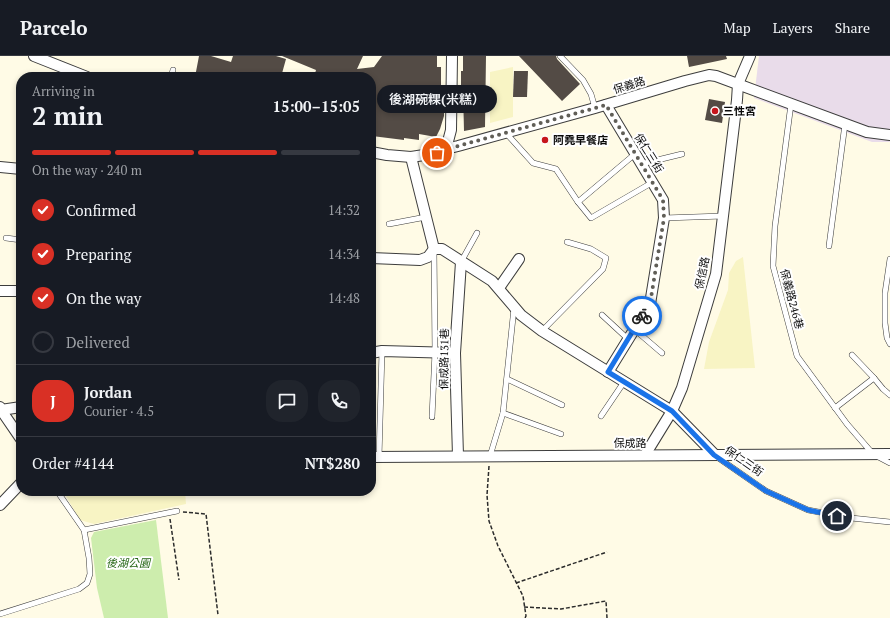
<!DOCTYPE html>
<meta charset="utf-8">
<style>
:root{--surface:#171b24;--page:#20242c;--text:#f1f3f6;--muted:#9ea1a6;--line:#363941;--accent:#d93025}
body{margin:0;font-family:"PT Serif","Noto Sans TC",serif;background:var(--page);color:var(--text);height:100vh;display:flex;flex-direction:column;font-size:15px;white-space:nowrap}
*{box-sizing:border-box;margin:0}
p{font-size:13px;color:var(--muted)}
.icon{flex:none;width:22px;height:22px;fill:none;stroke:currentColor;stroke-width:2;stroke-linecap:round;stroke-linejoin:round}
.map{position:relative;flex:1;overflow:hidden}
.details{position:absolute;left:16px;top:16px;width:360px;height:424px;display:flex;flex-direction:column;background:var(--surface);border-radius:16px;box-shadow:0 2px 6px #0003}
.details>*{flex:none}
.pin{position:absolute;display:grid;place-items:center;width:34px;height:34px;color:#fff;margin:-17px;border:2px solid #fff;border-radius:50%;box-shadow:0 1px 4px #0007}
.courier{position:absolute;display:grid;place-items:center;width:40px;height:40px;margin:-20px;border:3px solid #1a73e8;border-radius:50%;background:#fff;color:#222;box-shadow:0 1px 5px #0007}
.bubble{position:absolute;height:28px;border-radius:14px;background:var(--surface);box-shadow:0 2px 6px #0003;font-size:13px;font-weight:600;line-height:28px;text-align:center}
.headline em{font-style:normal;font-weight:600}
.headline div{display:flex;flex-direction:column-reverse}
.headline{display:flex;align-items:center;justify-content:space-between;height:68px;padding:0 16px}
h1{font-size:26px;font-weight:600;line-height:30px}
.bar{display:grid;grid-template-columns:repeat(4,1fr);gap:6px 4px;align-content:center;height:48px;padding:0 16px}
.bar i{height:5px;border-radius:3px;background:var(--line)}
.bar .on{background:var(--accent)}
.bar p{grid-column:span 4}
.line{display:flex;align-items:center;gap:10px;padding:0 16px;border-top:1px solid var(--line)}
.line div{flex:1}
.round{display:grid;place-items:center;flex:none;width:42px;height:42px;border-radius:16px;background:var(--page)}
ol{padding:0 16px;list-style:none}
li{display:flex;align-items:center;gap:12px;height:44px}
li p{margin-inline-start:auto}
li .icon{padding:4px;border-radius:50%;background:var(--accent);color:#fff;stroke-width:4}
li:last-child{color:var(--muted)}
li i{width:22px;height:22px;border:2px solid var(--line);border-radius:50%}
header{display:flex;align-items:center;gap:24px;box-sizing:border-box;height:56px;padding:0 20px;background:var(--surface);border-bottom:1px solid var(--line)}
header strong{font-size:19px}
nav{display:flex;gap:22px;margin-inline-start:auto;font-size:14px}
.map>svg:first-child{display:block}
.industrial{fill:#e9dcea}
.farmland{fill:#f8f4c4}
.green{fill:#cdedad}
.building{fill:#534b45}
.lines{fill:none;stroke-linecap:round;stroke-linejoin:round}
.service-casing{stroke:#3d3d3d;stroke-width:6}
.minor-casing{stroke:#3d3d3d;stroke-width:12}
.path{stroke:#2c2c2c;stroke-width:1.5;stroke-dasharray:4 2;stroke-linecap:butt}
.service{stroke:#fff;stroke-width:5}
.minor{stroke:#fff;stroke-width:10}
.done{stroke:#605e57;stroke-width:4;stroke-dasharray:0 7.2}
.route{stroke:#1a73e8;stroke-width:5}
.poi-dot{fill:#c6151b;stroke:#fff;stroke-width:1.5}
.labels{text-anchor:middle;stroke-width:4;stroke-linejoin:round;paint-order:stroke}
.street-label{font-size:11px;fill:#0a0a0a;stroke:#fff}
.poi-label{font-size:11px;font-weight:bold;fill:#0a0a0a;stroke:#fff;text-anchor:start}
.park-label{font-size:11px;font-style:italic;fill:#256615;stroke:#fff}
</style>
<header>
<strong>Parcelo</strong>
<nav><a>Map</a><a>Layers</a><a>Share</a></nav>
</header>
<div class="map">
<svg width="890" height="562" viewBox="0 0 890 562">
<rect width="100%" height="100%" fill="#fffbe6"/>
<!-- industrial -->
<polygon class="industrial" points="759,0 890,0 890,86 872,86 754,42"/>
<!-- farmland -->
<g class="farmland">
<polygon points="513,11 513,61 490,67 490,16"/>
<polygon points="743,201 755,312 704,313 709,286 728,234 729,217 736,205"/>
<polygon points="63,435 185,435 186,448 94,468 80,464"/>
</g>
<!-- green -->
<polygon class="green" points="156,464 168,562 104,562 97,532 91,482 94,476"/>
<!-- building -->
<g class="building">
<polygon points="199,0 211,0 231,6 233,0 276,0 286,3 281,21 256,21 247,18 246,21 195,21"/>
<polygon points="282,0 363,0 357,13 374,11 382,0 437,0 437,11 441,11 441,33 444,33 444,60 440,73 436,81 419,78 419,84 404,82 404,84 372,80 373,75 371,74 371,21 314,21 316,14"/>
<polygon points="463,0 486,0 485,71 464,75 463,34 461,34 461,15 463,15"/>
<polygon points="519,0 556,0 557,3 580,28 562,45"/>
<polygon points="687,0 726,0 727,3 689,11"/>
<polygon points="514,15 528,15 527,41 513,41"/>
<polygon points="709,43 725,46 722,67 705,64"/>
</g>
<g class="lines">
<defs>
<g id="service">
<polyline points="560,0 583,24 591,38 595,52"/>
<polyline points="171,21 173,14"/>
<polyline points="791,48 775,170 773,210 797,300 847,368 873,398 890,407"/>
<polyline points="506,77 533,107 556,113 578,146 591,162 653,126"/>
<polyline points="641,108 682,98"/>
<polyline points="578,146 635,98"/>
<polyline points="664,162 723,160"/>
<polyline points="389,168 426,161"/>
<polyline points="6,182 21,184"/>
<polyline points="829,190 845,68"/>
<polyline points="890,203 885,237 885,267 887,282 890,288"/>
<polyline points="461,206 477,177"/>
<polyline points="602,259 628,283"/>
<polyline points="634,273 662,297"/>
<polyline points="542,275 603,213 606,202 591,193 567,186"/>
<polyline points="852,299 874,322 883,333 890,339"/>
<polyline points="507,323 562,349"/>
<polyline points="835,352 874,322"/>
<polyline points="503,357 561,378"/>
<polyline points="601,360 624,326"/>
<polyline points="432,361 435,296 434,194"/>
<polyline points="490,400 503,357 514,252"/>
<polyline points="379,401 382,295"/>
<polyline points="717,401 766,435 808,454 851,462 890,466"/>
<polyline points="84,474 177,455"/>
<polyline points="0,558 79,533 87,527 90,518 89,502 84,474 57,435"/>
</g>
<g id="minor">
<polyline points="34,0 87,21"/>
<polyline points="606,49 663,144 664,162 650,248 608,316"/>
<polyline points="446,93 451,74 452,0"/>
<polyline points="371,96 387,99 411,101 437,97 446,93 458,90 595,52 685,25 709,19 716,20 867,76 890,79"/>
<polyline points="411,101 434,193"/>
<polyline points="0,111 21,113"/>
<polyline points="371,202 420,204 428,201 434,193 442,193 492,225 521,259 542,275 662,349 672,355 715,399"/>
<polyline points="499,232 519,203"/>
<polyline points="0,235 21,235"/>
<polyline points="371,297 382,295 455,297"/>
<polyline points="0,351 1,354 21,383"/>
<polyline points="1,354 21,351"/>
<polyline points="645,399 672,355 682,332 716,218 737,44 738,28 750,0"/>
<polyline points="458,400 455,297 461,206"/>
<polyline points="371,401 890,398"/>
<polyline points="0,449 21,427"/>
</g>
</defs>
<!-- service casing -->
<use href="#service" class="service-casing"/>
<!-- minor casing -->
<use href="#minor" class="minor-casing"/>
<!-- path -->
<g class="path">
<polyline points="489,410 487,439 489,465 498,490 523,540 526,560 525,562"/>
<polyline points="183,456 206,458 218,559"/>
<polyline points="170,463 179,524"/>
<polyline points="516,527 607,496"/>
<polyline points="524,551 561,553 606,545 607,562"/>
</g>
<!-- service -->
<use href="#service" class="service"/>
<!-- minor -->
<use href="#minor" class="minor"/>
</g>
<g class="lines">
<!-- done -->
<polyline class="done" points="437,97 446,93 458,90 606,49 663,144 664,162 650,248 642,260"/>
<!-- route -->
<polyline class="route" points="642,260 608,316 672,355 714,399 766,435 808,454 837,460"/>
</g>
<!-- markers -->
<g class="poi-dot">
<circle cx="715" cy="55" r="4"/>
<circle cx="545" cy="84" r="4"/>
</g>
<g class="labels">
<!-- street labels -->
<g class="street-label">
<text transform="translate(629 29) rotate(-17)" y="4">保義路</text>
<text transform="translate(649 97) rotate(58)" y="4">保仁三街</text>
<text transform="translate(702 217) rotate(-78)" y="4">保信路</text>
<text transform="translate(792 243) rotate(75)" y="4">保義路246巷</text>
<text transform="translate(444 303) rotate(-89)" y="4">保成路131巷</text>
<text x="630" y="391">保成路</text>
<text transform="translate(744 405) rotate(35)" y="4">保仁三街</text>
</g>
<!-- poi labels -->
<g class="poi-label">
<text x="723" y="59">三性宮</text>
<text x="553" y="88">阿堯早餐店</text>
</g>
<!-- park labels -->
<g class="park-label">
<text x="128" y="511">後湖公園</text>
</g>
</g>
</svg>
<div class="pin" style="left:437px;top:97px;background:#ea580c"><svg class="icon" aria-label="bag" viewBox="0 0 24 24"><path d="M5 8h14l-1 12H6zM9 8a3 3 0 0 1 6 0"/></svg></div>
<div class="pin" style="left:837px;top:460px;background:#1f2937"><svg class="icon" aria-label="home" viewBox="0 0 24 24"><path d="M3 11l9-7 9 7M6 9v11h12V9"/></svg></div>
<div class="courier" style="left:642px;top:260px"><svg class="icon" aria-label="bike" viewBox="0 0 24 24"><circle cx="6" cy="16" r="4"/><circle cx="18" cy="16" r="4"/><path d="M6 16l4-8h5l3 8M10 8l3 8H6M13 5h3"/></svg></div>
<div class="bubble" style="left:377px;top:29px;width:120px">後湖碗粿(米糕）</div>
<section class="details">
<div class="headline"><div><h1>2 min</h1><p>Arriving in</p></div><em>15:00–15:05</em></div>
<div class="bar"><i class="on"></i><i class="on"></i><i class="on"></i><i></i><p>On the way · 240 m</p></div>
<ol>
<li><svg class="icon" aria-label="check" viewBox="0 0 24 24"><path d="M5 12l5 5 9-10"/></svg>Confirmed<p>14:32</p></li>
<li><svg class="icon" aria-label="check" viewBox="0 0 24 24"><path d="M5 12l5 5 9-10"/></svg>Preparing<p>14:34</p></li>
<li><svg class="icon" aria-label="check" viewBox="0 0 24 24"><path d="M5 12l5 5 9-10"/></svg>On the way<p>14:48</p></li>
<li><i></i>Delivered</li>
</ol>
<div class="line" style="height:72px"><b class="round" style="background:var(--accent);color:#fff">J</b><div><b>Jordan</b><p>Courier · 4.5</p></div><a class="round"><svg class="icon" aria-label="chat" viewBox="0 0 24 24"><path d="M4 5h16v11H9l-5 4z"/></svg></a><a class="round"><svg class="icon" aria-label="phone" viewBox="0 0 24 24"><path d="M5 4h4l2 5-3 2q2 4 5 5l2-3 5 2v4C11 20 4 13 5 4z"/></svg></a></div>
<div class="line" style="height:52px"><div>Order #4144</div><b>NT$280</b></div>
</section>
</div>
